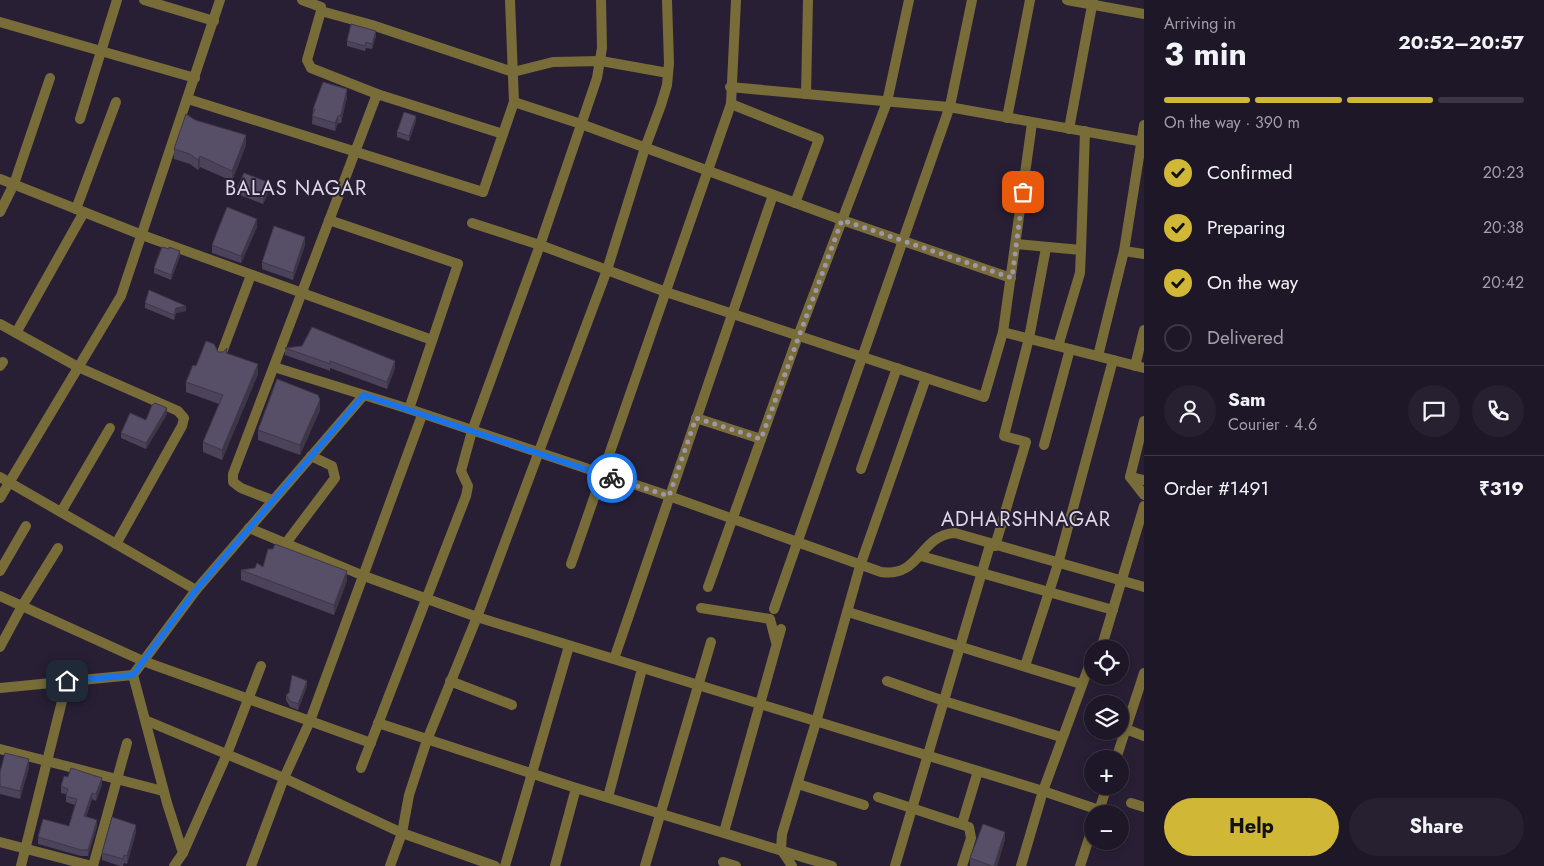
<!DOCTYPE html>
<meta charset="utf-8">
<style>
:root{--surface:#1e1728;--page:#262030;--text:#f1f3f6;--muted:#a19fa8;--line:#3c3645;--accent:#d1b736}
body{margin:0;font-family:Jost,sans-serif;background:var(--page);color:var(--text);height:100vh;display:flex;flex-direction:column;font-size:19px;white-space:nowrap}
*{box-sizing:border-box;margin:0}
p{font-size:16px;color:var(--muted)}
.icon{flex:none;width:28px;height:28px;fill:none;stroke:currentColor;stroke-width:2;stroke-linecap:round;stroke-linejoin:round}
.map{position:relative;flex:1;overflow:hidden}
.drawer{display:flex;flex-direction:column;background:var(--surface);width:400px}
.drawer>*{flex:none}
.fabs{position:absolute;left:1084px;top:640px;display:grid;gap:10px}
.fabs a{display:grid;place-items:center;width:45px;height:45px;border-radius:50%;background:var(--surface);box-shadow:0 2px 8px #0003,0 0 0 1px var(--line);font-size:25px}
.pin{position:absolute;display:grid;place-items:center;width:42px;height:42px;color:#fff;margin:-21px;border-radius:10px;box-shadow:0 2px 8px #0006}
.courier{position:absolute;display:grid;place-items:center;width:50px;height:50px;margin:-25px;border:4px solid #1a73e8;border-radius:50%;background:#fff;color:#222;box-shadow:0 1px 6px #0007}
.overview em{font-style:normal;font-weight:700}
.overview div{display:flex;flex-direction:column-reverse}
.overview{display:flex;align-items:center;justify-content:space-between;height:85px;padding:0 20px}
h1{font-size:32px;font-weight:700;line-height:38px}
.bar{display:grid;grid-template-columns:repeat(4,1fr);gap:8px 5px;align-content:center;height:60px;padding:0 20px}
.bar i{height:6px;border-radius:4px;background:var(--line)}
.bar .current{background:var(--accent)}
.bar p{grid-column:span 4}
.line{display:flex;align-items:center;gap:12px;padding:0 20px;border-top:1px solid var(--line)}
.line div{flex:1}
.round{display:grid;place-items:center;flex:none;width:52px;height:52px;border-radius:26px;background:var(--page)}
ol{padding:0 20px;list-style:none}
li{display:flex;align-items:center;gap:15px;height:55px}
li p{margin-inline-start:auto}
li .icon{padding:5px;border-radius:50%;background:var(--accent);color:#111;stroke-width:4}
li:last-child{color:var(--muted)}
li i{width:28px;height:28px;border:2px solid var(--line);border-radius:50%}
.cta{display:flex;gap:10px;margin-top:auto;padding:10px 20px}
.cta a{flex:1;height:58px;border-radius:30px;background:var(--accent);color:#111;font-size:20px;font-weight:700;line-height:58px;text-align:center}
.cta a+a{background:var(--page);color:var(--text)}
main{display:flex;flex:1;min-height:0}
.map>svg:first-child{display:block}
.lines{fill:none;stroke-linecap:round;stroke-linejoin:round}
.minor{stroke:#786d38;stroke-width:10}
.tertiary{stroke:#786d38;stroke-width:10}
.wall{fill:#4b4359}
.shaded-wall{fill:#3d3748}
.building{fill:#574e67;stroke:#3d3748}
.done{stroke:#9e97a9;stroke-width:5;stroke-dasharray:0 9}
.route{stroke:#1a73e8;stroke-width:6}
.labels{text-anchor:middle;stroke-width:4;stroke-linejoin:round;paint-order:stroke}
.neighbourhood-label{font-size:20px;letter-spacing:1px;fill:#ddd8e7;stroke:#281f35}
</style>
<main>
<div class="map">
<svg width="1144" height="866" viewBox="0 0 1144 866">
<rect width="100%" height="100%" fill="#281f35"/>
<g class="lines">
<!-- minor -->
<g class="minor">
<polyline points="144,0 214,21"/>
<polyline points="302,0 321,7 321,11 307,60 311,68 377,94 503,134"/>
<polyline points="1067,0 1144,14"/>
<polyline points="321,11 372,25 513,72 553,62 601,61 668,73"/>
<polyline points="0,22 195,78"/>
<polyline points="730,87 949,107 1144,142"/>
<polyline points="806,94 808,0"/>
<polyline points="188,99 483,192"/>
<polyline points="514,102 581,124 842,220 1011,278"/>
<polyline points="731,104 819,139 795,203"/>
<polyline points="1007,118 1030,0"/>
<polyline points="80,119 117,0"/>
<polyline points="1069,129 1093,0"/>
<polyline points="0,179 142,235 432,340"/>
<polyline points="76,209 116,102"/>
<polyline points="0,212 14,184 50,78"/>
<polyline points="329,220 458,264"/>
<polyline points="472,223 540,245 666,292 984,397 1003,332 1032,123"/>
<polyline points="1016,244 1081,250 1085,131"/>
<polyline points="1124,251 1144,254"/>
<polyline points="0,324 78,367 178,411 184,418 182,426 116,544"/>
<polyline points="1003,332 1144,368"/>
<polyline points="16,333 84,212"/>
<polyline points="1058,346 1080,273 1081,250"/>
<polyline points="221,355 251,275"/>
<polyline points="1098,356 1124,251 1144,125"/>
<polyline points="0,366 3,362"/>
<polyline points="1135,366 1144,330"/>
<polyline points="274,367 364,395"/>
<path d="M409 409 669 496 881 572C921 578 919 535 955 533L1144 587"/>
<polyline points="696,418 761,439"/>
<polyline points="1144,421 1130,477 1144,480"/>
<polyline points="1044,445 1070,349"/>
<polyline points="861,469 897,368"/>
<polyline points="0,477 196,590"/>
<polyline points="1130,477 1144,495"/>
<polyline points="0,498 121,296 220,0"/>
<polyline points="272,500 241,488 233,482 233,474 377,94"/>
<polyline points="61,512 110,428"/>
<polyline points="249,528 364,576 477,617 1043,791 1099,810"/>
<polyline points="286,543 335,478 332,466 311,456"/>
<polyline points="995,546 1026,442 1004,436 1029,338 1046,248"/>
<polyline points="921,556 1113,610"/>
<polyline points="571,564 731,104 736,0"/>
<polyline points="0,571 26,526"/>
<polyline points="708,587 798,336 887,102 909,0"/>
<polyline points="0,596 143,661 371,743"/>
<polyline points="701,608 770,619 776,642"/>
<polyline points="774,609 950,106 972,0"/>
<polyline points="848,612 1081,684"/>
<polyline points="0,647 22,606 58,548"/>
<polyline points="1101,649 1144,506"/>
<polyline points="614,659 773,195"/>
<polyline points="1025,666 1058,564 1113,360"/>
<polyline points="133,675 145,720 284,778 402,833 495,866"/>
<polyline points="450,681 512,705"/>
<polyline points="887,681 944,701 1061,737"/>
<polyline points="145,720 167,803 183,853"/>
<polyline points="378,723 576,788 832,866"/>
<polyline points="1126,729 1144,736"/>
<polyline points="0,749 163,791"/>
<polyline points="1116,759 1144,673"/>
<polyline points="361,768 466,496 468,486 461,471 472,431 540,245 597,78 602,48 601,0"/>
<polyline points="798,784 864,805"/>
<polyline points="608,797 642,669"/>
<polyline points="878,797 969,827 971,838 962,866"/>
<polyline points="1131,803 1144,807"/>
<polyline points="1098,814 1107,786"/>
<polyline points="962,824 978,771"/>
<polyline points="724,832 781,629"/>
<polyline points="0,842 92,866"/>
<polyline points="723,862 736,866"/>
<polyline points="21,866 67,681"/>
<polyline points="93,866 127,743"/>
<polyline points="174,866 183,853 227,754 261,666"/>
<polyline points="251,866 284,778 310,721 422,415"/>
<polyline points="390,866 402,833 409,795 427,740 477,617 607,270 645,148 661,105 667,85 669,63 667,0"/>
<polyline points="505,866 569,646"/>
<polyline points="555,866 576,788"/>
<polyline points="645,866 711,642"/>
<polyline points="792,866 781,849 782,834 816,722 860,566 926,378"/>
<polyline points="895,866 990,545"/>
<polyline points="1021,866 1043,791 1092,658"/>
<polyline points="1080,866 1092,829"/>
</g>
<!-- tertiary -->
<g class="tertiary">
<polyline points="483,192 514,102 510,0"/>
<polyline points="0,688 133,675 196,590 364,395 409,409 458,264"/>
</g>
</g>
<!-- wall -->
<g class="wall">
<polygon points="376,36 372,49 366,48 365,51 347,46 347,41"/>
<polygon points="347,97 341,123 338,123 335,131 312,124 313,109"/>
<polygon points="195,120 246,145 232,181 200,167 198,170 190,164 174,159 174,149"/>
<polygon points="416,121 409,141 397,137 397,132"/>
<polygon points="237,188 270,188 263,204 237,194"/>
<polygon points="257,227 241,263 212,253 212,245"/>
<polygon points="305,245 293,280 262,269 262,262"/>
<polygon points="169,249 180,256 171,280 154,273 154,268"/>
<polygon points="145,303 186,311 176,313 174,320 145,308"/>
<polygon points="285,348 395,368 387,389 330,368 330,371 325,369 285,355"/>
<polygon points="218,352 227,353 258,374 222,460 203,452 203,442 219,404 186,392 186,382 196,366"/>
<polygon points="320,410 300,455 258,440 258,430"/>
<polygon points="167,414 146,449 121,438 121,433 146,420"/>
<polygon points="263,567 347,581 334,615 241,580 241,570"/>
<polygon points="307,686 298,710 290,707 286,700 286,695"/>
<polygon points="29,767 20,799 0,794 0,772"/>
<polygon points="102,785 96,801 92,799 86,817 97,826 88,856 81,856 38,844 38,837 69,826 75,805 66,802 66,794 61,793 61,786"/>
<polygon points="136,832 127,864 124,863 123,866 120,866 102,860 102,853"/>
<polygon points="1005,839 997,866 970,866 970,858"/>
</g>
<!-- shaded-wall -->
<g class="shaded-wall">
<polygon points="376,31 376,36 372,49 372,44"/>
<polygon points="347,89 347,97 341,123 341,115"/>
<polygon points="338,116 338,123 335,131 335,123"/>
<polygon points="416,116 416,121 409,141 409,136"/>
<polygon points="246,135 246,145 232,181 232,171"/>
<polygon points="200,156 200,167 198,170 198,160"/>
<polygon points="270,183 270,188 263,204 263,199"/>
<polygon points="257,219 257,227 241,263 241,256"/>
<polygon points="305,237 305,245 293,280 293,273"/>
<polygon points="180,251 180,256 171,280 171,275"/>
<polygon points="186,306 186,311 176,313 174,320 174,315 176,308"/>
<polygon points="395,361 395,368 387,389 387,382"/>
<polygon points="258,364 258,374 222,460 222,450"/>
<polygon points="320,400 320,410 300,455 300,445"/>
<polygon points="167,408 167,414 146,449 146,443"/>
<polygon points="347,571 347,581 334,615 334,605"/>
<polygon points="307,681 307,686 298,710 298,704"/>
<polygon points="29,759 29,767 20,799 20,791"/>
<polygon points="102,778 102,785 96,801 96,794"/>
<polygon points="92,793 92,799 84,822 84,816"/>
<polygon points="97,820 97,826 88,856 88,850"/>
<polygon points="136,825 136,832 127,864 127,856"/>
<polygon points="1005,832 1005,839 997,866 994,866"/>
</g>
<!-- building -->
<g class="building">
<polygon points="351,24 376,31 372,44 366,42 365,46 347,41"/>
<polygon points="323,82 347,89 341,115 338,116 335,123 312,116 315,109 313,109"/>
<polygon points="404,112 416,116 409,136 397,132"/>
<polygon points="186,114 195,120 246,135 232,171 200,156 198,160 190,154 174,149"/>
<polygon points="244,173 270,183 263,199 237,188"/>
<polygon points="227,207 257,219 241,256 212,245"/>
<polygon points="274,226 305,237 293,273 262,262"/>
<polygon points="162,247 169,249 169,247 180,251 171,275 154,268"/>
<polygon points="149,290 186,306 176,308 174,315 145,303"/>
<polygon points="312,327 395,361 387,382 330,361 330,364 325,362 285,348 302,346"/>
<polygon points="206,341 214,344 218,352 223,352 227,348 226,353 258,364 222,450 203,442 223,395 186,382 193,365 196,366"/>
<polygon points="277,379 318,395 320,400 300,445 258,430"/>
<polygon points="155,403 167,408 146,443 121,433 130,413 146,420 152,405"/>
<polygon points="275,544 347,571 334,605 241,570 255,568 257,563 263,567 268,549 273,549"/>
<polygon points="292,675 307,681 298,704 290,701 286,695 289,693"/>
<polygon points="5,753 29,759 20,791 0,786 0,772"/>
<polygon points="71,768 102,778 96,794 92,793 84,816 97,820 88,850 81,850 38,837 43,819 69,826 77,799 66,796 68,789 61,786 64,776 68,777"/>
<polygon points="112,817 136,825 127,856 124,855 123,859 102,853"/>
<polygon points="983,824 1005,832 994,866 992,866 970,858"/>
</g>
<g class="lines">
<!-- done -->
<polyline class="done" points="612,478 669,496 696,418 761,439 842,220 1012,278 1023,192"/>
<!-- route -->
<polyline class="route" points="67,681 133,675 196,590 364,395 612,478"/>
</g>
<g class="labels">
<!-- neighbourhood labels -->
<g class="neighbourhood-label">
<text x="296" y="195">BALAS NAGAR</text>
<text x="1026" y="526">ADHARSHNAGAR</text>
</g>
</g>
</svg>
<div class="fabs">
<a><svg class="icon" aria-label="locate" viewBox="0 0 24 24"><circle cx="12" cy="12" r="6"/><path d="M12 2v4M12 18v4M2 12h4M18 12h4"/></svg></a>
<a><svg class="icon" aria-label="layers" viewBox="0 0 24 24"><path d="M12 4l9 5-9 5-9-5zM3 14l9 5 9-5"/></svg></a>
<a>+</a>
<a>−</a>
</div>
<div class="pin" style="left:1023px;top:192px;background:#ea580c"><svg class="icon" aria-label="bag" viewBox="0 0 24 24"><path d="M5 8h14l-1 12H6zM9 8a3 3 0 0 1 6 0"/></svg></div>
<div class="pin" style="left:67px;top:681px;background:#1f2937"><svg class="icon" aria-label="home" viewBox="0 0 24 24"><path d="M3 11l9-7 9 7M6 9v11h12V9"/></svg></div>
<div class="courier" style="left:612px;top:478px"><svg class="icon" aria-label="bike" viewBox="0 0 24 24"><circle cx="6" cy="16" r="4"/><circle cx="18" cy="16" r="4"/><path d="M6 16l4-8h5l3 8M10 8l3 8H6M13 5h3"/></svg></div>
</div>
<section class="drawer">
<div class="overview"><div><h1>3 min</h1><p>Arriving in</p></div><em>20:52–20:57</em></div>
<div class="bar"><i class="current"></i><i class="current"></i><i class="current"></i><i></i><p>On the way · 390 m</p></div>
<ol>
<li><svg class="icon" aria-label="check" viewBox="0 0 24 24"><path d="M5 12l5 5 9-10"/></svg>Confirmed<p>20:23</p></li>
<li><svg class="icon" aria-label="check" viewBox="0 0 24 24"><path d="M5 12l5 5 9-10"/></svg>Preparing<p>20:38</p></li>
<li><svg class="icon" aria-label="check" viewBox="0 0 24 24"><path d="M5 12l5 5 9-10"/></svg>On the way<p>20:42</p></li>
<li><i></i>Delivered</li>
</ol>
<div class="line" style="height:90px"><a class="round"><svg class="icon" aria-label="person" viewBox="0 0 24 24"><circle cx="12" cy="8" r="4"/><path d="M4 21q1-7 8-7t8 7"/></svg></a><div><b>Sam</b><p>Courier · 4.6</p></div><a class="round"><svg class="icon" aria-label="chat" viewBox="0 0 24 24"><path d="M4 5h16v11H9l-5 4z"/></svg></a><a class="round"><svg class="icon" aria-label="phone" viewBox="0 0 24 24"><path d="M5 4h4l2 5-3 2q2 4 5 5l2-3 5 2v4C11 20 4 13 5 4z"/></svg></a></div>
<div class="line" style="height:65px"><div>Order #1491</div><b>₹319</b></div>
<div class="cta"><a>Help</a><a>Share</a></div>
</section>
</main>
